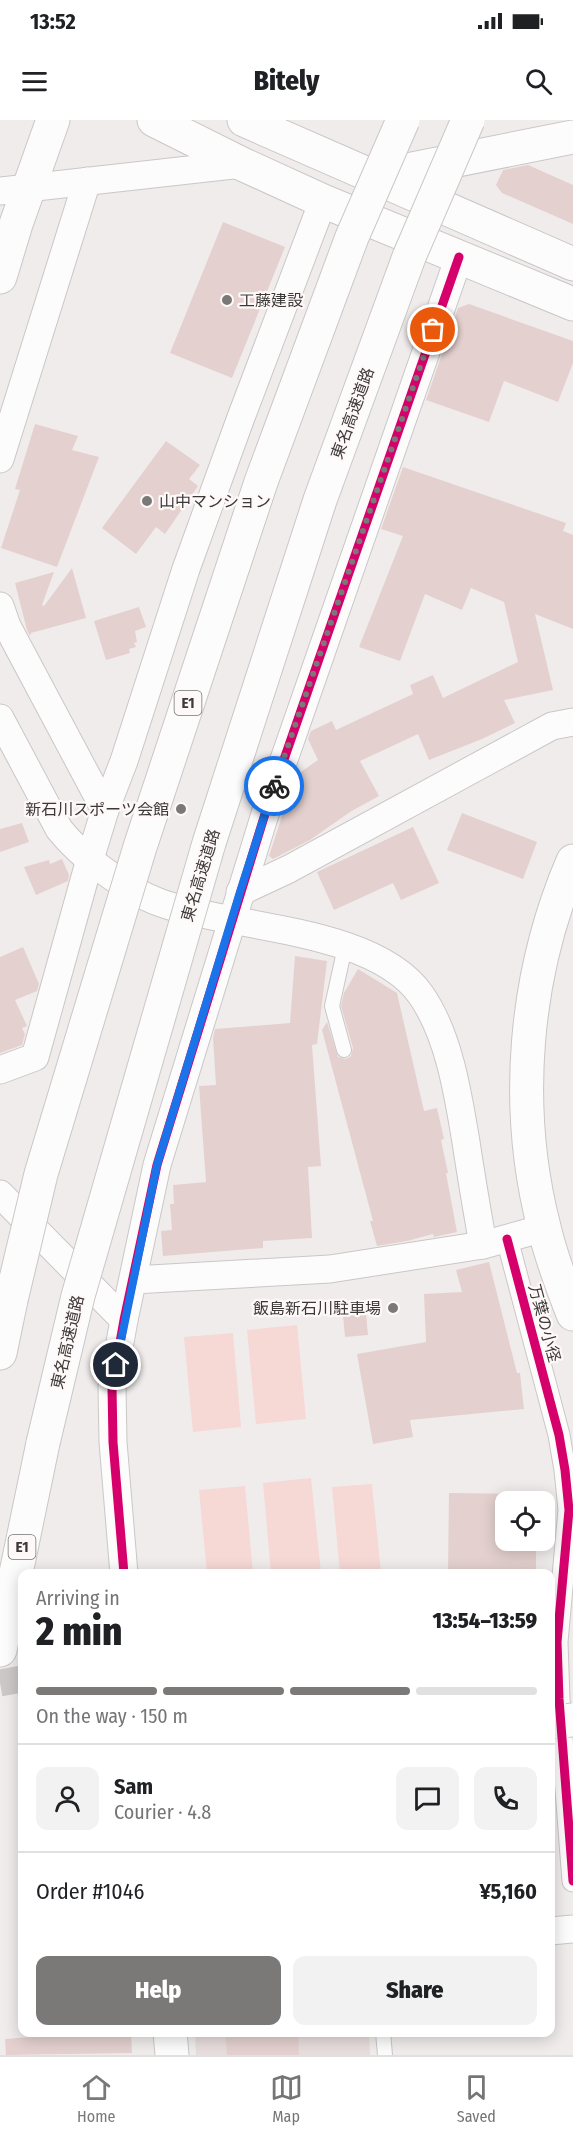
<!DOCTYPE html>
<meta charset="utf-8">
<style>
:root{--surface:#fff;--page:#f2f2f2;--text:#202124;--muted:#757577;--line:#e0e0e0;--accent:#7b7878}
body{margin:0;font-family:"Fira Sans Condensed","Noto Sans JP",sans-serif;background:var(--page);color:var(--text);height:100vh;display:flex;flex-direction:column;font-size:22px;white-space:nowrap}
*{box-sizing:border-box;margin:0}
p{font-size:20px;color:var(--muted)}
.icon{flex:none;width:33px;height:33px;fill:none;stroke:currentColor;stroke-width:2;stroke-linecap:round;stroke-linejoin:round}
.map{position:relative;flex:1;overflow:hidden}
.details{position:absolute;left:18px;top:1449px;width:537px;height:468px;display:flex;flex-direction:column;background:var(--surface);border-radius:12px;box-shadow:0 3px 15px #0003}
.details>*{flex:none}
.controls{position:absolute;left:495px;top:1371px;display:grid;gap:12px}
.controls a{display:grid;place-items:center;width:60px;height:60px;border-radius:12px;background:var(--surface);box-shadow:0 3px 15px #0003;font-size:30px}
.pin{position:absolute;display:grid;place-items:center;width:51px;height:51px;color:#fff;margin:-26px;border:3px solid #fff;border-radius:50%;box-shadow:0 2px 6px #0007}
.courier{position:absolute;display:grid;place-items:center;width:60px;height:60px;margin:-30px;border:4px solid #1a73e8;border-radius:50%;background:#fff;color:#222;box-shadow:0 2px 8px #0007}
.headline em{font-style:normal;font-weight:800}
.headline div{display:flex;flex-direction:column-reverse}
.headline{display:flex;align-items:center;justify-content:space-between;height:102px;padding:0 18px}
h1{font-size:39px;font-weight:800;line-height:45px}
.bar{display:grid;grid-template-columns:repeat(4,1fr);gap:9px 6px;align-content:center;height:72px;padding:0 18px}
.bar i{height:8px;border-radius:4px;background:var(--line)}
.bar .active{background:var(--accent)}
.bar p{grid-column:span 4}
.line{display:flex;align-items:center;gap:15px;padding:0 18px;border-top:2px solid var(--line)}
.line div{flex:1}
.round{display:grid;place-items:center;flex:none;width:63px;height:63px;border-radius:12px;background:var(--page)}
.primary-button{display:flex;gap:12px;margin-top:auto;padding:12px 18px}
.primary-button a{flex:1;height:69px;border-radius:12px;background:var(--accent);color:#fff;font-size:24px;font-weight:800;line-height:69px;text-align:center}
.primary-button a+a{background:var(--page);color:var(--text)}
.status{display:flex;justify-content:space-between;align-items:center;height:42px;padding:0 30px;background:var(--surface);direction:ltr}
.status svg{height:16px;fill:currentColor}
header{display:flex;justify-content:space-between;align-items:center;height:78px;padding:0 18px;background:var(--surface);font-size:27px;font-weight:800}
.tabs{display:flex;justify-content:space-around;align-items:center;height:84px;border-top:2px solid var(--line);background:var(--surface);font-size:16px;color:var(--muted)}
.tabs a{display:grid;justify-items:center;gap:3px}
.tabs .active{color:var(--accent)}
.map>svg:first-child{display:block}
.built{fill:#e7dddc}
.green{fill:#f6d8d5}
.building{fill:#e4d1cf}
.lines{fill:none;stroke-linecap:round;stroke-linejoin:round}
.minor-tunnel{stroke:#ccc8c8;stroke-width:27;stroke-dasharray:27 14;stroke-linecap:butt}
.service-casing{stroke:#cac7c6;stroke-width:16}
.pedestrian-casing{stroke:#cac7c6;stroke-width:23}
.minor-casing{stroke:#cac7c6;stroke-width:29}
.tertiary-casing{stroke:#cac7c6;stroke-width:35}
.motorway-casing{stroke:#cac7c6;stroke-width:35}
.service{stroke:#fdfcfc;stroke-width:14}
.pedestrian{stroke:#fdfcfc;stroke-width:21}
.minor{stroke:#fdfcfc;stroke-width:27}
.tertiary{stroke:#fdfcfc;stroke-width:33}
.motorway{stroke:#fdfcfc;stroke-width:33}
.tertiary-bridge-casing{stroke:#cac7c6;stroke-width:35;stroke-linecap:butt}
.motorway-bridge-casing{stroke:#cac7c6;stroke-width:35;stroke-linecap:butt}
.tertiary-bridge{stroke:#fdfcfc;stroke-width:33}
.motorway-bridge{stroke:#fdfcfc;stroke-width:33}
.cycleway-casing{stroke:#fef9f8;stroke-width:13}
.cycleway{stroke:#d6006c;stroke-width:9}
.done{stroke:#7b7878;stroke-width:6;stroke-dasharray:0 10.8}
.route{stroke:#1a73e8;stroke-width:8}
.poi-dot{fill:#7b7878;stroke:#fef9f8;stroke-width:2}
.labels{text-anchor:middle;stroke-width:4.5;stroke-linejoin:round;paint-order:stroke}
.shield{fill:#fef9f8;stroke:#767372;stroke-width:1.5}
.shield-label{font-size:15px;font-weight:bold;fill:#3c3a39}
.poi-label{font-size:16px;fill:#3c3a39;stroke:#fef9f8;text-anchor:start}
.street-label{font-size:16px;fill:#3c3a39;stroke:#fef9f8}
</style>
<div class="status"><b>13:52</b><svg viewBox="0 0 49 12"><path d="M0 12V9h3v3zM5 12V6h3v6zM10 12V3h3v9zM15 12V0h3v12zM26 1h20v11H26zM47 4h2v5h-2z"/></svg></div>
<header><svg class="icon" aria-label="menu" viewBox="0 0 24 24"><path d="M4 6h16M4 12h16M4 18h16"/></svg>Bitely<svg class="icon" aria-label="search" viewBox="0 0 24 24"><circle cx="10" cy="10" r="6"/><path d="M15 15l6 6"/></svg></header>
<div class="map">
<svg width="573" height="1935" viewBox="0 0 573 1935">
<rect width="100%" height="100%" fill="#f0ecec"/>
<!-- built -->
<polygon class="built" points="195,1913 369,1913 370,1935 196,1935"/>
<!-- green -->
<g class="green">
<polygon points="297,1205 306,1299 256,1304 247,1210"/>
<polygon points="233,1213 241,1307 193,1312 184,1217"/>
<polygon points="311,1358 321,1453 271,1453 263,1363"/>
<polygon points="372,1364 381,1453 340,1453 332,1367"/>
<polygon points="245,1366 253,1453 207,1453 199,1370"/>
</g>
<!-- building -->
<g class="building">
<polygon points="528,45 573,65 573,104 502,73 496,65 503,50"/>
<polygon points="223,102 285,127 232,258 170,233"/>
<polygon points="469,184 573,221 573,243 558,282 504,261 489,302 426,280 458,188"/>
<polygon points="35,304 78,316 72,330 99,337 57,447 1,428 20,370 15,369"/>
<polygon points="166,321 200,345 189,359 198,366 165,414 156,407 136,434 102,408"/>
<polygon points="403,347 566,403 563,411 573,415 573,509 535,494 553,570 504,580 515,603 482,619 429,640 418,614 360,641 379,676 350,692 310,720 273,739 269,736 295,656 318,640 308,619 311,611 332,601 336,610 413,574 410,565 433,555 443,578 518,542 504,482 471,468 462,490 425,474 400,541 359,527 403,416 381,409"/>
<polygon points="72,448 86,498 31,513 30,516 27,510 15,463 54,452 42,485 44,486"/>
<polygon points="139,487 146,507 135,511 137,522 134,523 136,527 129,529 130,533 106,540 94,501"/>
<polygon points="462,693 537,722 523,759 447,730"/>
<polygon points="22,703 29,722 0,732 0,709"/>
<polygon points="413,707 439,763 401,780 393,763 334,790 317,752"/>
<polygon points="62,739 69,755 68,761 36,775 24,747 49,740 50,744"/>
<polygon points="23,827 39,864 37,871 15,880 27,906 22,908 25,914 22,925 0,933 0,837"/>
<polygon points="295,836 327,841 317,924 312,925 321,1046 308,1047 312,1118 263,1121 263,1128 163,1136 161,1111 172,1110 170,1084 174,1084 173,1065 206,1062 199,966 216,965 213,918 215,909 290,903"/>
<polygon points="358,849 397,873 424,991 437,988 444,1019 441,1020 448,1053 446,1053 457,1112 434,1117 433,1114 407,1121 377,1126 370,1101 373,1101 322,910 327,902 338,937 346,939 351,936 353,928 341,886 344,873"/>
<polygon points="489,1142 517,1253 520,1253 524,1289 410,1300 413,1317 373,1324 357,1234 426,1222 424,1174 462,1172 456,1150"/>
<polygon points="365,1182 368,1215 345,1217 342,1184"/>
<polygon points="449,1373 537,1374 537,1382 506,1382 506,1420 536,1420 536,1454 448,1454"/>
<polygon points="92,1912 131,1912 132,1933 6,1935 5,1919"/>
<polygon points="225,1912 298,1912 299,1935 227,1935"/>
</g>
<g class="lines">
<!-- minor-tunnel -->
<polyline class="minor-tunnel" points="0,1563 22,1559"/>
<defs>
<g id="service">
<polyline points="344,930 332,886 345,827"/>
<polyline points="383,1912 385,1935"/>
</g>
<polyline id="pedestrian" points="507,1119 559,1315 565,1350 569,1390 557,1522 559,1579 573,1761"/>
<g id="minor">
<polyline points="0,71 242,44"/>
<polyline points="0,339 87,61"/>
<polyline points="0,486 7,506 105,690"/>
<path d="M0 598 59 709C81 737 127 771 161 783 234 809 374 808 421 875 449 915 458 974 466 1022 471 1056 477 1090 483 1125"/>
<polyline points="240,772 289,749 552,606 573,602"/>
<polyline points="0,950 35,937 90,739 105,690 124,641 186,449 240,300 323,81"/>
<polyline points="0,1074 124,1200"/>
<polyline points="133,1160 330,1149 483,1125 544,1108"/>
<polyline points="124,1454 113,1322 112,1267 124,1200 157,1045 265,694 459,137"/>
<polyline points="550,1811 573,1809"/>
</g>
<g id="tertiary">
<polyline points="154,0 242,44 323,81 573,184"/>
<polyline points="244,0 573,144"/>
<polyline points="372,57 573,17"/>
<polyline points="0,157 16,104 53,0"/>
<path d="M573 741C524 855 513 987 544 1107 551 1137 562 1166 573 1194"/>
<polyline points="170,1912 172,1935"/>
</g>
<g id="motorway">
<polyline points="0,1233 11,1180"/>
<polyline points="0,1530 43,1323"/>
</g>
</defs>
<!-- service casing -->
<use href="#service" class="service-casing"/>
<!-- pedestrian casing -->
<use href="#pedestrian" class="pedestrian-casing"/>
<!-- minor casing -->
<use href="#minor" class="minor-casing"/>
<!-- tertiary casing -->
<use href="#tertiary" class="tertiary-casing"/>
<!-- motorway casing -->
<use href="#motorway" class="motorway-casing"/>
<!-- service -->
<use href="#service" class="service"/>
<!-- pedestrian -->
<use href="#pedestrian" class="pedestrian"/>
<!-- minor -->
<use href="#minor" class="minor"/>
<!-- tertiary -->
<use href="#tertiary" class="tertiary"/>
<!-- motorway -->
<use href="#motorway" class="motorway"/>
<defs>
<polyline id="tertiary-bridge" points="550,1602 573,1600"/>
<g id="motorway-bridge">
<polyline points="11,1180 41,1054 140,727 261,362 352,117 403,0"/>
<polyline points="43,1323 78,1176 209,723 320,380 409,137 468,0"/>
</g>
</defs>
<!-- tertiary-bridge casing -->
<use href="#tertiary-bridge" class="tertiary-bridge-casing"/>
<!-- motorway-bridge casing -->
<use href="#motorway-bridge" class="motorway-bridge-casing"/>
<!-- tertiary-bridge -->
<use href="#tertiary-bridge" class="tertiary-bridge"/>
<!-- motorway-bridge -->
<use href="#motorway-bridge" class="motorway-bridge"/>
<defs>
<g id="cycleway">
<polyline points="507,1119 559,1315 565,1350 569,1390 557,1522 559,1579 573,1761"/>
<polyline points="124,1454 113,1322 112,1267 124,1200 157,1045 265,694 459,137"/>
</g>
</defs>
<!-- cycleway casing -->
<use href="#cycleway" class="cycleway-casing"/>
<!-- cycleway -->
<use href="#cycleway" class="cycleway"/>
</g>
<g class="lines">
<!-- done -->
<polyline class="done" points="274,666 433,210"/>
<!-- route -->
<polyline class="route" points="116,1245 157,1045 240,772 274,666"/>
</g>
<!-- markers -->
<g class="poi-dot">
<circle cx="227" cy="180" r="6"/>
<circle cx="147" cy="381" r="6"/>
<circle cx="181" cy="689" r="6"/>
<circle cx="393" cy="1188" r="6"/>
</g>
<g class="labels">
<!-- shield labels -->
<g class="shield">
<rect x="174.5" y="571" width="27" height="24" rx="4.5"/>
<rect x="8.5" y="1415" width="27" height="24" rx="4.5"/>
</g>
<g class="shield-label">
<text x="188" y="588">E1</text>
<text x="22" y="1432">E1</text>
</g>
<!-- poi labels -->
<g class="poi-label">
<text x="239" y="186">工藤建設</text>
<text x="159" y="387">山中マンション</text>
<text x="169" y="695" text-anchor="end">新石川スポーツ会館</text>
<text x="381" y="1194" text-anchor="end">飯島新石川駐車場</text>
</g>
<!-- street labels -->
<g class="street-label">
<text transform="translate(352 293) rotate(-70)" y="6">東名高速道路</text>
<text transform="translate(200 755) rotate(-73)" y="6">東名高速道路</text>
<text transform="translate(545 1203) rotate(75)" y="6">万葉の小径</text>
<text transform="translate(67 1222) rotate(-77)" y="6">東名高速道路</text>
</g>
</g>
</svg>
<div class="controls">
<a><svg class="icon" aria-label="locate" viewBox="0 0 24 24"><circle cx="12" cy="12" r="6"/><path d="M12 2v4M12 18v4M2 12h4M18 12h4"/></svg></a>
</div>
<div class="pin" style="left:433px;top:210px;background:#ea580c"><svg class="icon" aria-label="bag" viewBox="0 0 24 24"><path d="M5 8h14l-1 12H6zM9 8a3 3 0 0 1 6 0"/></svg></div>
<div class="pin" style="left:116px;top:1245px;background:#1f2937"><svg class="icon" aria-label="home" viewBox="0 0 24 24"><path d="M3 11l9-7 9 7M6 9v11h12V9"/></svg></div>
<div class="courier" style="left:274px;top:666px"><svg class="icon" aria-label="bike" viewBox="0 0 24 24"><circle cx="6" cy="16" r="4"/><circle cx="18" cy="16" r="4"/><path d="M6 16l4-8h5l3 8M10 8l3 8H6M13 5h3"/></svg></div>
<section class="details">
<div class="headline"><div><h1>2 min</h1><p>Arriving in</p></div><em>13:54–13:59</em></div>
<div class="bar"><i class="active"></i><i class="active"></i><i class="active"></i><i></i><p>On the way · 150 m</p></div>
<div class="line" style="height:108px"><a class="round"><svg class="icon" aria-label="person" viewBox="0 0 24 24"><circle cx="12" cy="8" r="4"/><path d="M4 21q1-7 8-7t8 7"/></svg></a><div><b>Sam</b><p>Courier · 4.8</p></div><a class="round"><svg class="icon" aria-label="chat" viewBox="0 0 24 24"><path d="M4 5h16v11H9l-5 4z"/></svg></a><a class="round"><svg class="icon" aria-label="phone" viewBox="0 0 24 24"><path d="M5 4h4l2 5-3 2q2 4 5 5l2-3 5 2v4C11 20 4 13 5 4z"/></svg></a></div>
<div class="line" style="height:78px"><div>Order #1046</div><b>¥5,160</b></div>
<div class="primary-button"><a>Help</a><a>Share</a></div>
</section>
</div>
<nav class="tabs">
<a class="active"><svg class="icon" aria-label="home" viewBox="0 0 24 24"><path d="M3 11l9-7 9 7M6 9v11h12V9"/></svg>Home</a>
<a><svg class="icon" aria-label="map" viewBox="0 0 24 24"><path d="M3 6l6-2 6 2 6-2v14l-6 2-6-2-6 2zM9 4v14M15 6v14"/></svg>Map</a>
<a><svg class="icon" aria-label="saved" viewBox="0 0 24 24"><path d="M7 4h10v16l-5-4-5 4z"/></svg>Saved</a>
</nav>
